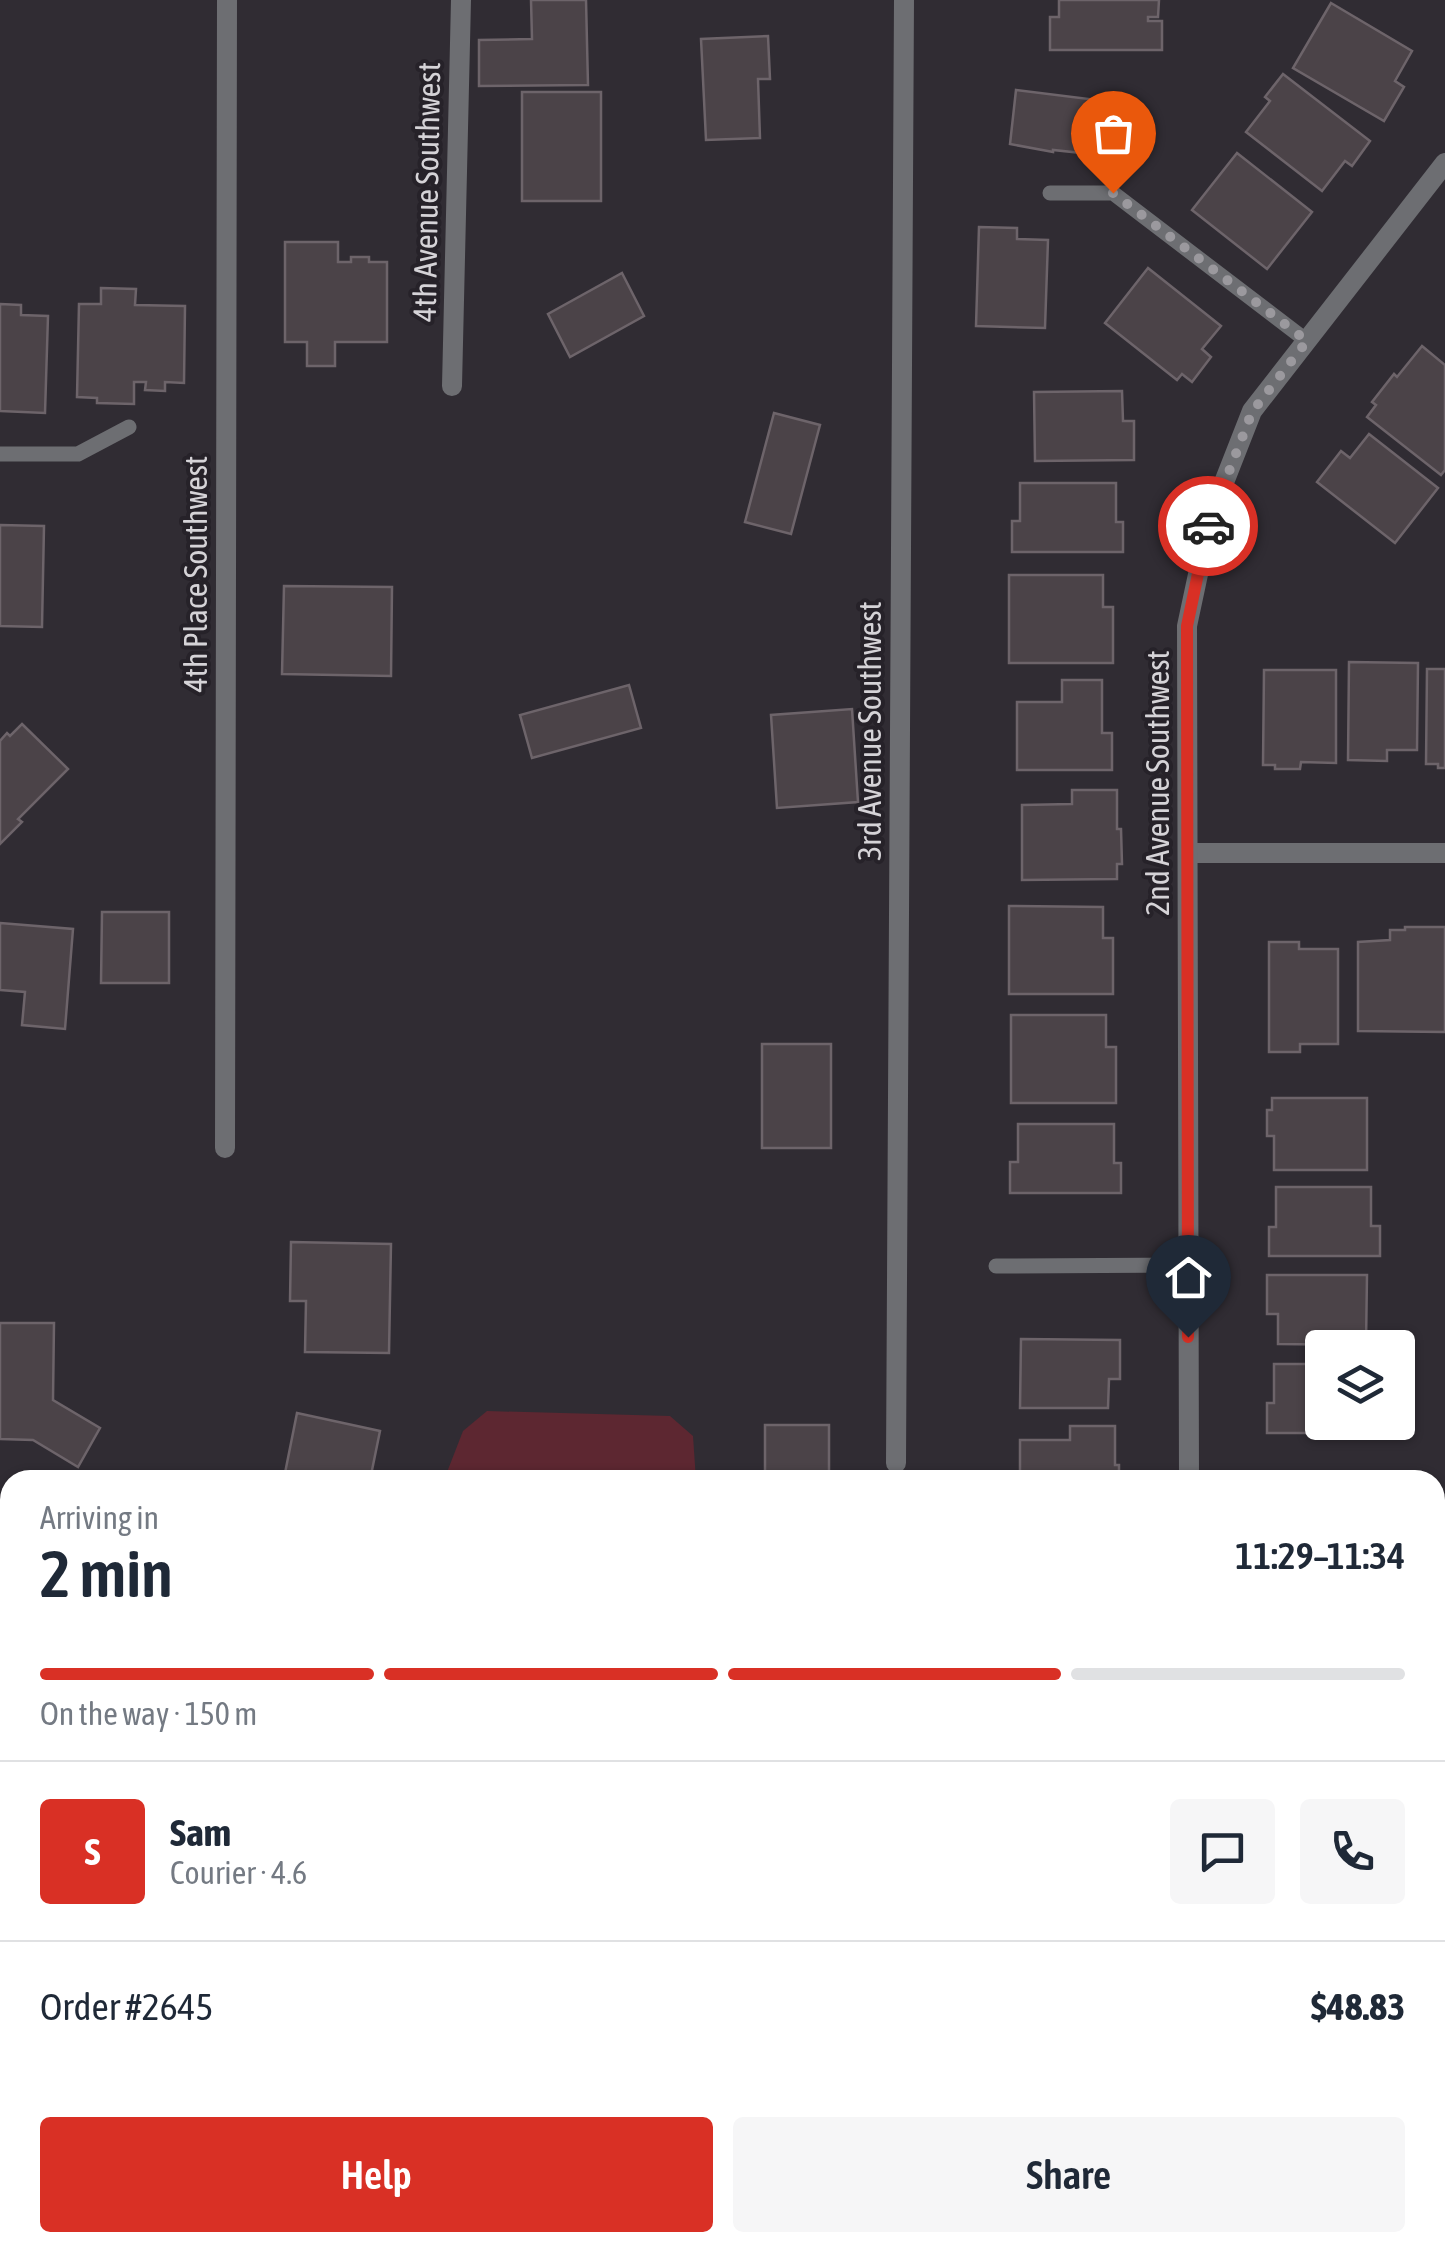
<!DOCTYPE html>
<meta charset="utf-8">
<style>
:root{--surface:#fff;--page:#f6f6f7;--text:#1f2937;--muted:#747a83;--line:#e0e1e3;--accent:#d93025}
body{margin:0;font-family:"Asap Condensed",sans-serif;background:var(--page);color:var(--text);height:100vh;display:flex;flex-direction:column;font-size:38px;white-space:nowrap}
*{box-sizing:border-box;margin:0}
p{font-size:32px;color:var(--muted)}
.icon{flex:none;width:55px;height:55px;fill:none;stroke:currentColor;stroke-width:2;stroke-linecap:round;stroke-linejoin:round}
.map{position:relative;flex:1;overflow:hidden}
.details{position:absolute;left:0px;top:1470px;width:1445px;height:782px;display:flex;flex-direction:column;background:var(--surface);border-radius:30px 30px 0 0;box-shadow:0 2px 8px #0004}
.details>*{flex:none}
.buttons{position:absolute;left:1305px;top:1330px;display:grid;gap:20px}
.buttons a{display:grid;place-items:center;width:110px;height:110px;border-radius:10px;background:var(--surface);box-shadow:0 2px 8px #0004;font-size:50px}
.pin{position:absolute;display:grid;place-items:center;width:85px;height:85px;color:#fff;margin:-102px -42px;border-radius:50% 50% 50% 0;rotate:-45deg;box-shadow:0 0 10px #0007}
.pin .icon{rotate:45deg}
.courier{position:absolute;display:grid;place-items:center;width:100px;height:100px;margin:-50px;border:8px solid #d93025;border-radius:50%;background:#fff;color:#222;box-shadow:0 2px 12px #0007}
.overview em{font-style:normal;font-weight:600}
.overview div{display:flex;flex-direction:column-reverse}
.overview{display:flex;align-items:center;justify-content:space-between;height:170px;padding:0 40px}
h1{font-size:65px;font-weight:600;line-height:75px}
.bar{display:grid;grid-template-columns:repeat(4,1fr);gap:15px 10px;align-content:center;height:120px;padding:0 40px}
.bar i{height:12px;border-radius:8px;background:var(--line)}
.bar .selected{background:var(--accent)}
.bar p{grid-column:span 4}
.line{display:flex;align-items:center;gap:25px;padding:0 40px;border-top:2px solid var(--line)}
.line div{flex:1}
.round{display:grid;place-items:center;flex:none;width:105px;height:105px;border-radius:10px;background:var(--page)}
.cta{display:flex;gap:20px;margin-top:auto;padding:20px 40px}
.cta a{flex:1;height:115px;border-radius:10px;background:var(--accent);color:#fff;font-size:40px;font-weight:600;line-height:115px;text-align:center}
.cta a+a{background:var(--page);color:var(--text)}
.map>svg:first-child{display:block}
.built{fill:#3c3541}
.green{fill:#5d2731}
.building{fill:#4b4348;stroke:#6d646a;stroke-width:2.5}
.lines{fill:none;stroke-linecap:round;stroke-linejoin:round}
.lane{stroke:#6d6e72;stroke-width:15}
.street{stroke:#6d6e72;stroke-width:20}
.done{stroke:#9b999e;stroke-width:10;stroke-dasharray:0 18}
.route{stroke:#d93025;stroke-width:12}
.labels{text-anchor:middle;stroke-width:8;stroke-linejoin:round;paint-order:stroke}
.street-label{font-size:32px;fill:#d5d3d7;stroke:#262229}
</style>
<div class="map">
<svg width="1445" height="2252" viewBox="0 0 1445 2252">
<rect width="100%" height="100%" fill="#302c33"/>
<!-- built -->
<polygon class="built" points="1435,2031 1445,2031 1445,2252 1039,2252 1039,2243 1435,2242"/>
<!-- green -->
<g class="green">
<polygon points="487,1411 670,1416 693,1436 696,1480 444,1480 463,1431"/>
<polygon points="0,1605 10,1605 10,2242 1044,2242 1044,2252 0,2252"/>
</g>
<!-- building -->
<g class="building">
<polygon points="531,0 586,0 588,85 479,86 479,40 532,39"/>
<polygon points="1059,0 1159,0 1158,17 1148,17 1148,21 1162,21 1162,50 1050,50 1050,17 1059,17"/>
<polygon points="1331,3 1412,51 1395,81 1404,87 1384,121 1293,68"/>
<polygon points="768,36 770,79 758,79 760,138 706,140 701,39"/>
<polygon points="1283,74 1370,141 1352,166 1345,161 1322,191 1246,132 1270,101 1265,97"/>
<polygon points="1016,90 1121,103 1115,153 1082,150 1082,153 1053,150 1053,152 1010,144"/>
<rect x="522" y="92" width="79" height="109"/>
<polygon points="1237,153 1312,212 1267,269 1192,210"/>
<polygon points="979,227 1017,228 1017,239 1048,240 1045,328 976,326"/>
<polygon points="285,242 338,242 338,262 351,262 351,257 369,257 369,262 387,262 387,342 335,342 335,366 307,366 307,342 285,342"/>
<polygon points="1148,268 1221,326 1202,349 1211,357 1192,382 1182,374 1177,380 1105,323"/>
<polygon points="622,273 644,316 570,357 548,314"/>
<polygon points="101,288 136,289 135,305 185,306 184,383 165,382 165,391 145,390 146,382 134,382 134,404 97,403 97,398 77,397 79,304 101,304"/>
<polygon points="0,304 21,305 21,315 48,316 45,413 0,411"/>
<polygon points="1422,346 1445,365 1445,470 1441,475 1367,417 1376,405 1372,402 1394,374 1397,377"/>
<polygon points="1122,391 1123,421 1134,421 1134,460 1035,461 1034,392"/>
<polygon points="774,413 820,425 791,534 745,522"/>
<polygon points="1369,434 1438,488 1395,543 1317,482 1341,451 1350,458"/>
<polygon points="1020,483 1116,483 1116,522 1123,522 1123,552 1012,552 1012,521 1020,521"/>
<polygon points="0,525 44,526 42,627 0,626"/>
<polygon points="1009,575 1103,575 1103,607 1113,607 1113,663 1009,663"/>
<polygon points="284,586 392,587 391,676 282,674"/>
<polygon points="1349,662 1418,663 1417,750 1387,750 1387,761 1348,760"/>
<polygon points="1427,669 1445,669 1445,768 1438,768 1438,764 1426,764"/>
<polygon points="1264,670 1336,670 1336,763 1301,762 1300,769 1275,769 1275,765 1263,765"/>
<polygon points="1062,680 1102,680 1102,733 1112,733 1112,770 1017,770 1017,702 1062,702"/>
<polygon points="629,685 641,728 532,758 520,715"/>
<polygon points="852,709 858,802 777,808 771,715"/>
<polygon points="22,724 68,769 18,819 22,822 0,844 0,741 7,733 10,736"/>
<polygon points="1072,790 1117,790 1117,829 1121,829 1122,864 1117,864 1117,879 1022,880 1022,805 1072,804"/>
<polygon points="1009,906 1103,907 1103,938 1113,938 1113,994 1009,994"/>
<polygon points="102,912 169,912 169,983 101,983"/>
<polygon points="0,923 73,929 65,1029 22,1025 25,992 0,990"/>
<polygon points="1405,927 1445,927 1445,1032 1358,1031 1358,942 1390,940 1390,930 1405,930"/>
<polygon points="1269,942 1299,942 1299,949 1338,949 1338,1044 1300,1044 1300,1052 1269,1052"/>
<polygon points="1011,1015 1106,1015 1106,1047 1116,1047 1116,1103 1011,1103"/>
<rect x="762" y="1044" width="69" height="104"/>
<polygon points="1272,1098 1367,1098 1367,1170 1274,1170 1274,1136 1267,1136 1267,1110 1272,1110"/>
<polygon points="1018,1124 1114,1124 1114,1163 1121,1163 1121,1193 1010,1193 1010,1162 1018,1162"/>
<polygon points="1276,1187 1371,1187 1371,1226 1380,1226 1380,1256 1269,1256 1269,1227 1276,1227"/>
<polygon points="291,1242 391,1244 389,1353 305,1352 306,1301 290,1301"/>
<polygon points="1267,1275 1367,1275 1366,1345 1278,1344 1278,1314 1267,1314"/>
<polygon points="0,1323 54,1323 53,1400 100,1428 78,1467 33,1440 0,1439"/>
<polygon points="1021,1339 1120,1340 1120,1379 1109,1379 1108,1408 1020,1408"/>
<polygon points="1274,1364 1322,1364 1322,1422 1377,1422 1377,1433 1267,1433 1267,1403 1274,1403"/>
<polygon points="297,1413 380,1431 370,1480 284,1478"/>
<polygon points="765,1425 829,1425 829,1480 758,1480 758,1473 765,1473"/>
<polygon points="1070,1426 1115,1426 1115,1465 1119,1465 1119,1480 1020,1480 1020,1440 1070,1440"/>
<rect x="1435" y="1499" width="8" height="104"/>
<rect x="1435" y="1754" width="10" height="110"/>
<rect x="1435" y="2068" width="10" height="58"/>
<polygon points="1435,2152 1445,2152 1445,2252 1385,2252 1385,2242 1435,2242"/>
</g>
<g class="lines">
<!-- lane -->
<g class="lane">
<polyline points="1050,193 1113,193 1307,341"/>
<polyline points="0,454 78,454 129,427"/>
<polyline points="996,1266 1189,1265"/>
</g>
<!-- street -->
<g class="street">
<polyline points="452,386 461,0"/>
<polyline points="1188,853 1445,853"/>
<polyline points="225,1148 227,0"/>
<polyline points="896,1463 904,0"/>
<polyline points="1189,1480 1187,626 1210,518 1252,411 1445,163"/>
<polyline points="1435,1690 1445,1690"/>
<polyline points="1435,1963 1445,1962"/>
</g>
</g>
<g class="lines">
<!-- done -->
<polyline class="done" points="1113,193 1307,341 1252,412 1208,526"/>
<!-- route -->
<polyline class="route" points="1188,1337 1187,626 1208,526"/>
</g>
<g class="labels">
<!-- street labels -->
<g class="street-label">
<text transform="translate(427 192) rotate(-89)" y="11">4th Avenue Southwest</text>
<text transform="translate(196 574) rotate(-90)" y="11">4th Place Southwest</text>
<text transform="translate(870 731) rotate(-90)" y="11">3rd Avenue Southwest</text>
<text transform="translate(1158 783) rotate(-90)" y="11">2nd Avenue Southwest</text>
</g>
</g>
</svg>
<div class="buttons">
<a><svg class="icon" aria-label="layers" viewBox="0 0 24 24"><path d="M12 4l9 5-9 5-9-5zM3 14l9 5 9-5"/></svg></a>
</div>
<div class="pin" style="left:1113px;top:193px;background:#ea580c"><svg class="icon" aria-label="bag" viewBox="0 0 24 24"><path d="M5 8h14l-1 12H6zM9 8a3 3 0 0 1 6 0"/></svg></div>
<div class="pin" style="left:1188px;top:1337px;background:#1f2937"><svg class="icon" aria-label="home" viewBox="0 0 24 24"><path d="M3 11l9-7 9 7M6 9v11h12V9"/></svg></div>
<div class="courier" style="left:1208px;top:526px"><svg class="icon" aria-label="car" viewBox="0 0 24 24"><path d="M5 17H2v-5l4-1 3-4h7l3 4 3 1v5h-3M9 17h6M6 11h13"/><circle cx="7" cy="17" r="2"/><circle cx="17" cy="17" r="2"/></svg></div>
<section class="details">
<div class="overview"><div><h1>2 min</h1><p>Arriving in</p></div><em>11:29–11:34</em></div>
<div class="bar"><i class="selected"></i><i class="selected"></i><i class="selected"></i><i></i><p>On the way · 150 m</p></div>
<div class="line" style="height:180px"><b class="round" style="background:var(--accent);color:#fff">S</b><div><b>Sam</b><p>Courier · 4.6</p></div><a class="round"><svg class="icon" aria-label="chat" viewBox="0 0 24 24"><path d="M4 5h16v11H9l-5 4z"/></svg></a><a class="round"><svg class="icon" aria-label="phone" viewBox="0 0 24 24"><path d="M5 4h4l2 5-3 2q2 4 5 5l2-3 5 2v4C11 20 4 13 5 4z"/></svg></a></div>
<div class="line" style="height:130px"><div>Order #2645</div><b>$48.83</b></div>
<div class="cta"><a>Help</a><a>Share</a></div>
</section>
</div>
